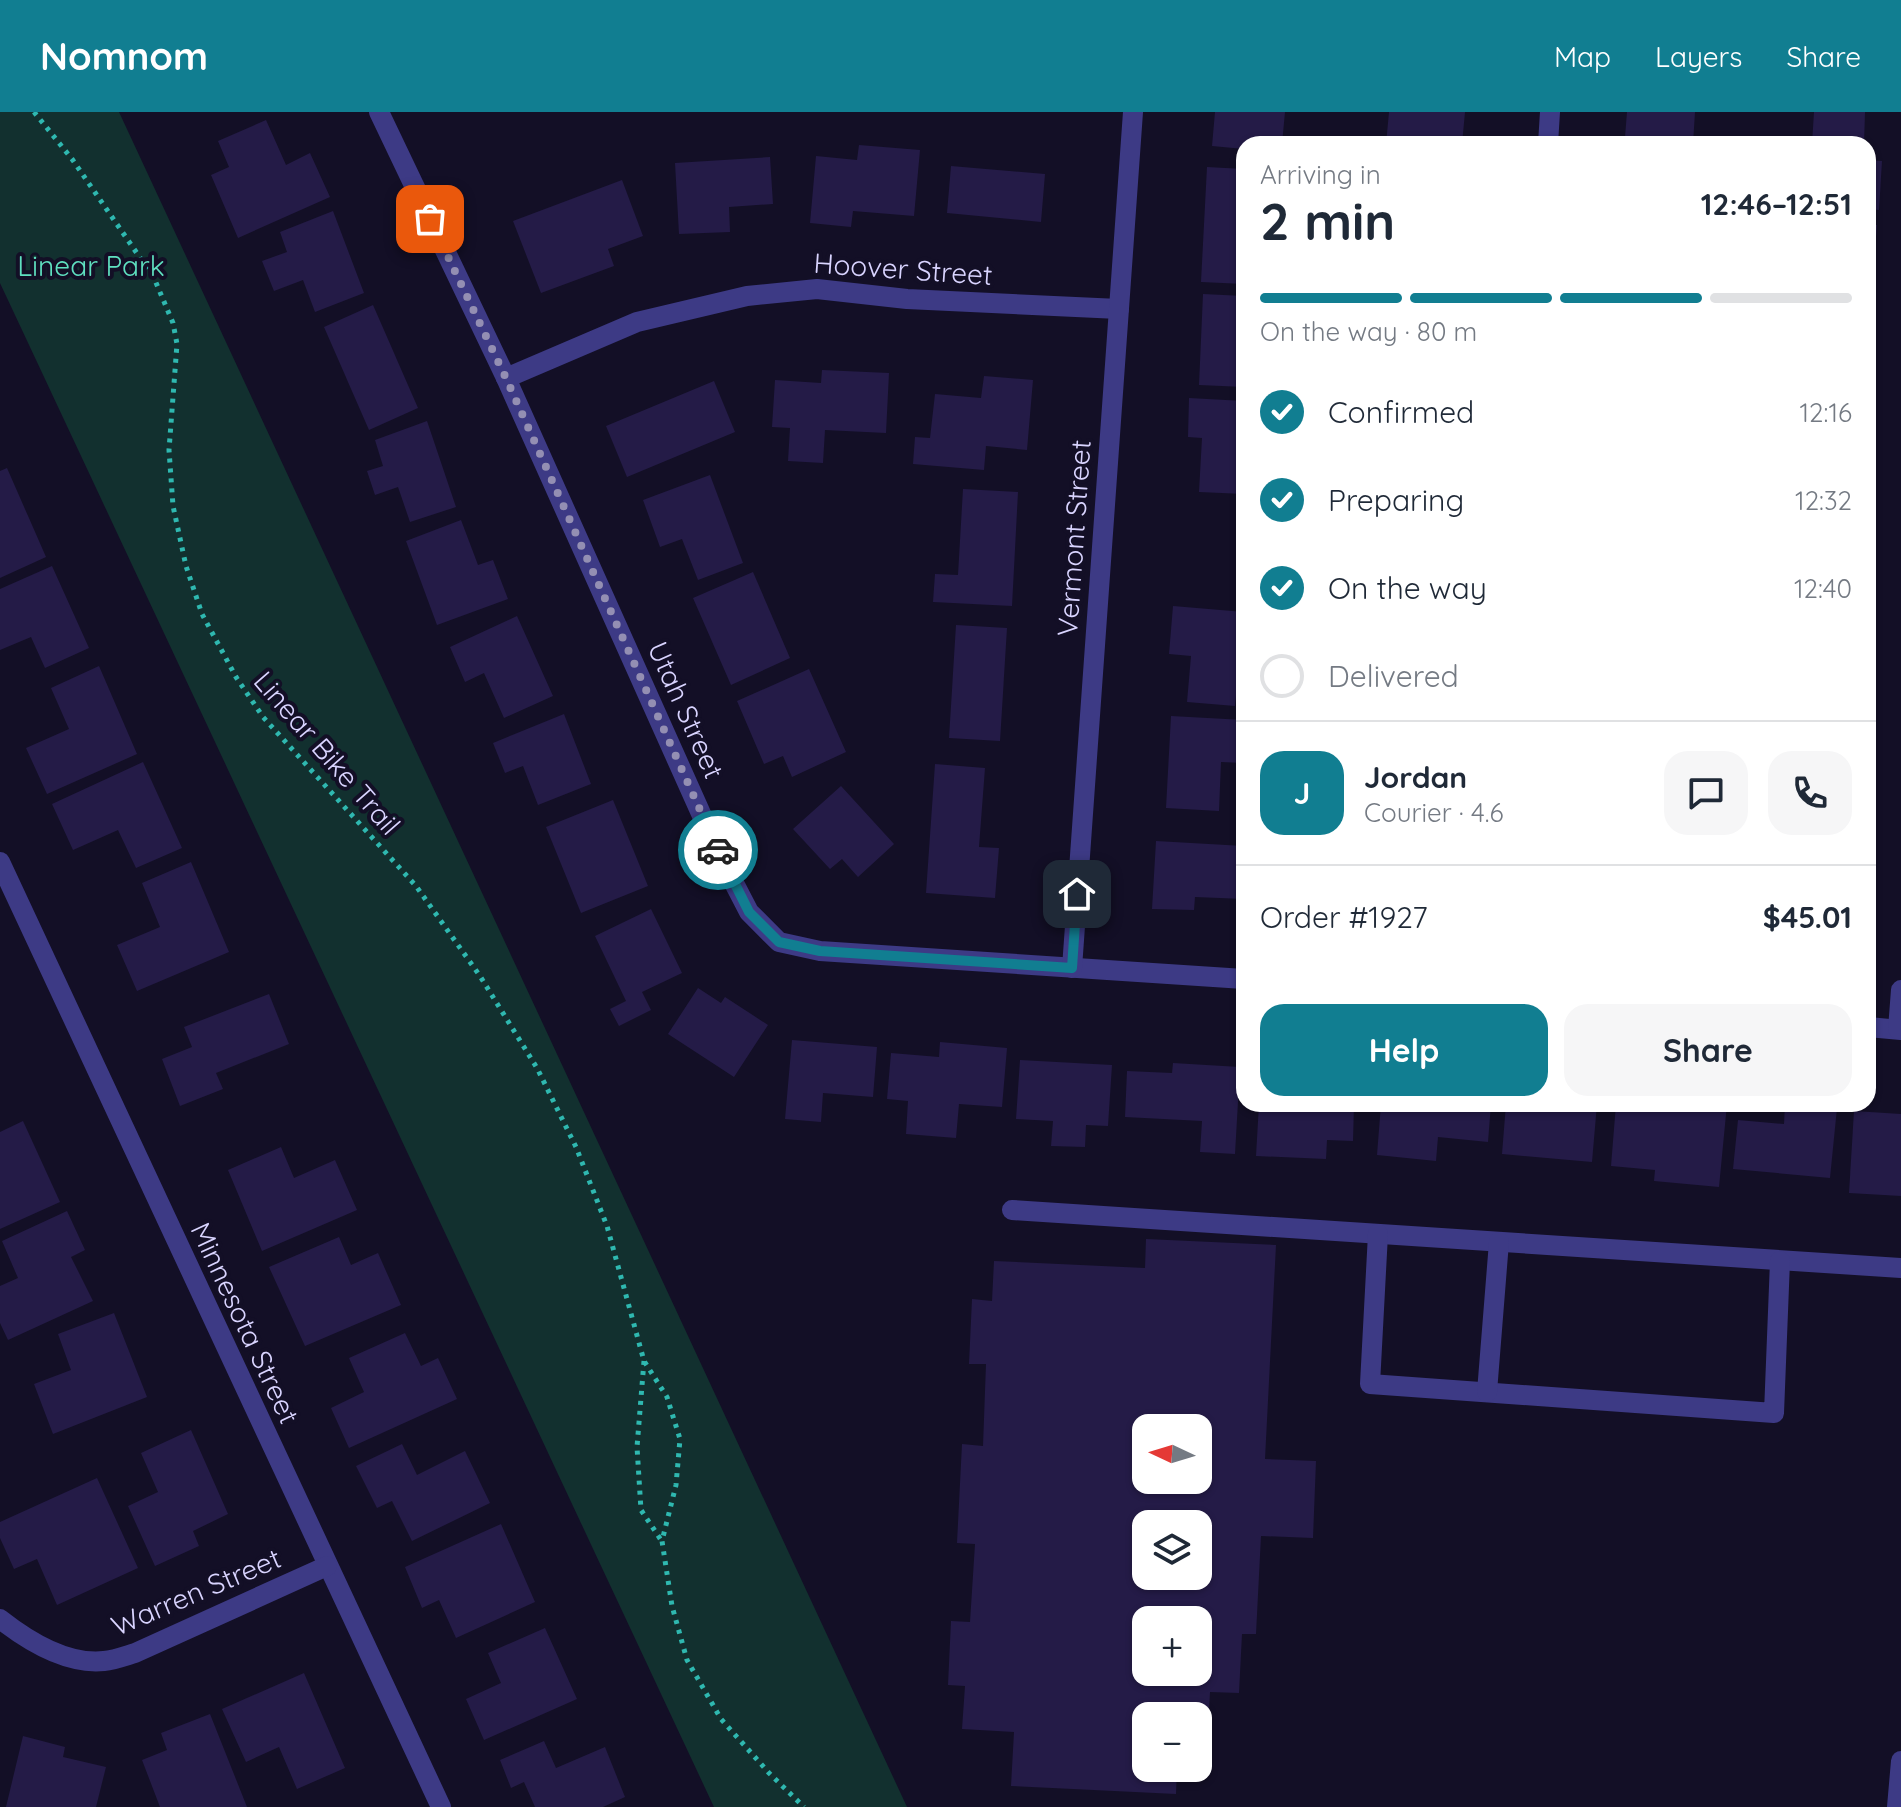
<!DOCTYPE html>
<meta charset="utf-8">
<style>
:root{--surface:#fff;--page:#f6f6f7;--text:#1f2937;--muted:#747a83;--line:#e0e1e3;--accent:#117e91}
body{margin:0;font-family:Quicksand,sans-serif;background:var(--page);color:var(--text);height:100vh;display:flex;flex-direction:column;font-size:30px;white-space:nowrap}
*{box-sizing:border-box;margin:0}
p{font-size:26px;color:var(--muted)}
.icon{flex:none;width:44px;height:44px;fill:none;stroke:currentColor;stroke-width:2;stroke-linecap:round;stroke-linejoin:round}
.map{position:relative;flex:1;overflow:hidden}
.side{position:absolute;left:1236px;top:24px;width:640px;height:976px;display:flex;flex-direction:column;background:var(--surface);border-radius:24px;box-shadow:0 2px 6px #0004}
.side>*{flex:none}
.needle{width:52px;rotate:274deg}
.buttons{position:absolute;left:1132px;top:1302px;display:grid;gap:16px}
.buttons a{display:grid;place-items:center;width:80px;height:80px;border-radius:16px;background:var(--surface);box-shadow:0 2px 6px #0004;font-size:40px}
.pin{position:absolute;display:grid;place-items:center;width:68px;height:68px;color:#fff;margin:-34px;border-radius:16px;box-shadow:0 4px 12px #0006}
.courier{position:absolute;display:grid;place-items:center;width:80px;height:80px;margin:-40px;border:6px solid #117e91;border-radius:50%;background:#fff;color:#222;box-shadow:0 2px 10px #0007}
.summary em{font-style:normal;font-weight:700}
.summary div{display:flex;flex-direction:column-reverse}
.summary{display:flex;align-items:center;justify-content:space-between;height:136px;padding:0 24px}
h1{font-size:52px;font-weight:700;line-height:60px}
.bar{display:grid;grid-template-columns:repeat(4,1fr);gap:12px 8px;align-content:center;height:96px;padding:0 24px}
.bar i{height:10px;border-radius:6px;background:var(--line)}
.bar .active{background:var(--accent)}
.bar p{grid-column:span 4}
.line{display:flex;align-items:center;gap:20px;padding:0 24px;border-top:2px solid var(--line)}
.line div{flex:1}
.round{display:grid;place-items:center;flex:none;width:84px;height:84px;border-radius:24px;background:var(--page)}
ol{padding:0 24px;list-style:none}
li{display:flex;align-items:center;gap:24px;height:88px}
li p{margin-inline-start:auto}
li .icon{padding:8px;border-radius:50%;background:var(--accent);color:#fff;stroke-width:4}
li:last-child{color:var(--muted)}
li i{width:44px;height:44px;border:4px solid var(--line);border-radius:50%}
.button{display:flex;gap:16px;margin-top:auto;padding:16px 24px}
.button a{flex:1;height:92px;border-radius:24px;background:var(--accent);color:#fff;font-size:32px;font-weight:700;line-height:92px;text-align:center}
.button a+a{background:var(--page);color:var(--text)}
header{display:flex;align-items:center;gap:48px;box-sizing:border-box;height:112px;padding:0 40px;background:var(--accent);color:#fff}
header strong{font-size:38px}
nav{display:flex;gap:44px;margin-inline-start:auto;font-size:28px}
.map>svg:first-child{display:block}
.green{fill:#12302f}
.building{fill:#241b47;fill-rule:evenodd}
.lines{fill:none;stroke-linecap:round;stroke-linejoin:round}
.path{stroke:#2fb8b0;stroke-width:5;stroke-dasharray:4 6;stroke-linecap:butt}
.minor{stroke:#3d3a85;stroke-width:20}
.done{stroke:#948fb3;stroke-width:8;stroke-dasharray:0 14.4}
.route{stroke:#117e91;stroke-width:10}
.labels{text-anchor:middle;stroke-width:8;stroke-linejoin:round;paint-order:stroke}
.park-label{font-size:28px;fill:#5fe0c0;stroke:#130f26}
.street-label{font-size:28px;fill:#d9d4ff;stroke:#130f26}
</style>
<header>
<strong>Nomnom</strong>
<nav><a>Map</a><a>Layers</a><a>Share</a></nav>
</header>
<div class="map">
<svg width="1901" height="1695" viewBox="0 0 1901 1695">
<rect width="100%" height="100%" fill="#130f26"/>
<!-- green -->
<polygon class="green" points="0,0 119,0 907,1695 714,1695 0,171"/>
<!-- building -->
<g class="building">
<polygon points="1215,0 1285,0 1282,32 1244,32 1244,37 1212,34"/>
<polygon points="1389,0 1465,0 1462,32 1386,32"/>
<polygon points="1627,0 1695,0 1693,32 1639,32 1639,26 1625,25"/>
<polygon points="1814,0 1865,0 1864,32 1812,32"/>
<polygon points="266,8 286,53 310,41 330,85 238,126 211,63 229,55 218,29"/>
<polygon points="859,33 920,38 914,104 853,99 851,115 810,111 816,44 857,48"/>
<polygon points="770,45 773,92 729,95 730,120 679,122 675,51"/>
<polygon points="1868,48 1882,49 1879,98 1868,97"/>
<polygon points="951,54 1045,62 1041,110 947,101"/>
<polygon points="1207,55 1244,57 1244,172 1201,170"/>
<polygon points="622,68 643,124 608,137 614,154 541,181 513,109"/>
<polygon points="333,99 364,181 315,200 303,168 274,179 262,149 287,140 280,120"/>
<polygon points="1868,113 1877,113 1870,196 1868,196"/>
<polygon points="1203,182 1244,184 1244,275 1199,273"/>
<polygon points="373,193 418,296 369,318 324,215"/>
<polygon points="822,258 889,261 886,321 825,318 823,351 788,349 790,316 772,315 775,268 821,271"/>
<polygon points="984,264 1033,268 1027,338 986,334 984,358 913,352 915,325 930,326 935,282 981,286"/>
<polygon points="714,269 735,320 627,365 606,314"/>
<polygon points="1189,286 1244,289 1244,382 1199,380 1202,326 1188,325"/>
<polygon points="427,309 456,395 410,410 398,375 375,383 367,359 383,354 375,328"/>
<polygon points="7,356 46,445 0,466 0,359"/>
<polygon points="710,363 743,451 698,468 682,427 660,435 643,388"/>
<polygon points="963,377 1018,380 1012,494 933,490 935,462 958,463"/>
<polygon points="461,408 478,453 493,448 508,487 437,513 406,429"/>
<polygon points="52,454 89,536 45,556 31,525 0,538 0,477"/>
<polygon points="753,460 790,546 731,573 693,486"/>
<polygon points="1173,494 1244,500 1235,594 1187,590 1191,544 1169,542"/>
<polygon points="517,504 553,584 504,606 484,561 465,570 450,535"/>
<polygon points="956,513 1007,516 1000,629 949,626"/>
<polygon points="99,554 137,642 47,682 26,636 69,617 51,576"/>
<polygon points="809,557 846,640 792,665 783,644 764,652 737,589"/>
<polygon points="564,602 591,672 538,693 523,654 505,661 493,631"/>
<polygon points="1171,604 1244,608 1244,651 1221,650 1219,699 1166,696"/>
<polygon points="143,650 182,736 136,756 118,718 73,738 52,692"/>
<polygon points="935,652 985,656 979,735 999,736 995,786 926,781"/>
<polygon points="841,674 894,732 858,765 842,747 830,757 793,717"/>
<polygon points="613,688 648,774 581,801 546,715"/>
<polygon points="1156,729 1244,734 1244,787 1195,785 1194,798 1152,797"/>
<polygon points="191,750 229,840 137,879 117,833 160,815 142,771"/>
<polygon points="651,797 682,861 642,880 651,898 619,914 610,897 626,889 595,824"/>
<polygon points="698,876 721,891 725,885 768,913 734,965 668,922"/>
<polygon points="269,882 289,932 216,961 223,977 180,994 162,947 192,935 184,915"/>
<polygon points="792,928 877,935 873,985 823,981 821,1010 785,1007"/>
<polygon points="940,930 1007,936 1002,995 959,992 956,1026 906,1022 908,989 887,987 891,941 939,945"/>
<polygon points="1020,948 1112,953 1108,1014 1086,1013 1085,1035 1051,1034 1053,1009 1016,1007"/>
<polygon points="1173,951 1240,955 1235,1042 1200,1040 1202,1009 1125,1005 1127,959 1172,961"/>
<polygon points="1259,992 1354,992 1353,1029 1327,1028 1326,1047 1256,1044"/>
<polygon points="1381,992 1491,992 1488,1030 1438,1025 1436,1049 1377,1043"/>
<polygon points="1506,992 1597,992 1592,1050 1502,1042"/>
<polygon points="1616,992 1727,992 1719,1075 1654,1069 1655,1058 1611,1054"/>
<polygon points="1785,992 1837,996 1830,1066 1733,1057 1738,1008 1784,1012"/>
<polygon points="1854,999 1901,1002 1901,1084 1849,1081"/>
<polygon points="23,1009 60,1090 0,1117 0,1020"/>
<polygon points="281,1035 294,1066 335,1048 357,1098 262,1139 228,1058"/>
<polygon points="67,1099 85,1138 71,1145 93,1189 8,1228 0,1211 0,1174 18,1166 2,1129"/>
<polygon points="339,1125 351,1153 378,1141 401,1193 305,1234 269,1155"/>
<path d="M1146 1127 1276 1133 1265 1347 1316 1349 1313 1426 1261 1424 1256 1522H1242L1239 1581 1210 1580 1207 1638H1198V1604H1146V1656H1177L1176 1682 1011 1674 1014 1620 962 1617 965 1574 948 1573 951 1509 970 1510 975 1432 957 1431 962 1332 983 1334 986 1252H969L972 1187 992 1189 994 1149 1145 1156ZM1146 1316H1198V1368H1146ZM1146 1412H1198V1464H1146ZM1146 1508H1198V1560H1146Z"/>
<polygon points="114,1201 147,1285 53,1322 34,1272 71,1258 58,1222"/>
<polygon points="405,1221 421,1254 438,1246 457,1287 349,1336 331,1296 364,1280 349,1246"/>
<polygon points="191,1318 228,1402 193,1419 199,1434 155,1454 128,1394 158,1380 141,1341"/>
<polygon points="402,1332 417,1363 465,1339 490,1391 412,1429 392,1389 377,1396 356,1354"/>
<polygon points="97,1366 138,1456 57,1493 37,1447 14,1457 0,1426 0,1410"/>
<polygon points="501,1412 535,1490 456,1526 439,1488 422,1496 405,1455"/>
<polygon points="545,1516 577,1587 484,1628 466,1587 501,1571 488,1541"/>
<polygon points="304,1561 345,1656 297,1677 279,1635 246,1650 222,1597"/>
<polygon points="210,1602 247,1695 160,1695 142,1648 167,1638 161,1621"/>
<polygon points="23,1624 65,1635 63,1645 106,1655 96,1695 6,1695"/>
<polygon points="544,1629 556,1656 605,1635 625,1685 603,1695 535,1695 524,1670 511,1676 500,1648"/>
</g>
<g class="lines">
<!-- path -->
<g class="path">
<polyline points="34,0 72,47 154,166 173,211 177,232 169,338 173,394 186,454 202,502 236,565 263,605 416,774 480,864 537,956 576,1035 607,1114 644,1249 667,1285 680,1327 676,1373 662,1429 672,1494 687,1548 721,1607 769,1661 804,1695"/>
<polyline points="644,1249 637,1335 641,1398 661,1428"/>
</g>
<!-- minor -->
<g class="minor">
<polyline points="379,0 506,266 720,744 749,800 779,830 820,839 1244,867"/>
<polyline points="1548,32 1550,0"/>
<polyline points="506,266 637,210 747,184 817,177 907,187 1119,197"/>
<polyline points="0,750 441,1695"/>
<polyline points="1072,856 1133,0"/>
<polyline points="1868,915 1901,918"/>
<polyline points="1898,917 1901,878"/>
<polyline points="1012,1098 1901,1156"/>
<polyline points="1378,1122 1370,1272 1774,1301 1780,1149"/>
<polyline points="1487,1280 1499,1130"/>
<path d="M0 1507C28 1529 66 1553 104 1549 114 1548 125 1544 135 1541L327 1454"/>
<polyline points="1897,1695 1901,1649"/>
</g>
</g>
<g class="lines">
<!-- done -->
<polyline class="done" points="430,107 506,266 718,738"/>
<!-- route -->
<polyline class="route" points="718,738 749,800 779,830 820,839 1072,856 1077,782"/>
</g>
<g class="labels">
<!-- park labels -->
<g class="park-label">
<text x="91" y="164">Linear Park</text>
</g>
<!-- street labels -->
<g class="street-label">
<text transform="translate(903 157) rotate(4)" y="10">Hoover Street</text>
<text transform="translate(1074 426) rotate(-86)" y="10">Vermont Street</text>
<text transform="translate(686 598) rotate(66)" y="10">Utah Street</text>
<text transform="translate(327 641) rotate(49)" y="10">Linear Bike Trail</text>
<text transform="translate(245 1211) rotate(65)" y="10">Minnesota Street</text>
<text transform="translate(196 1480) rotate(-23)" y="10">Warren Street</text>
</g>
</g>
</svg>
<div class="buttons">
<a><svg class="needle" viewBox="-14 -14 28 28"><path d="M0-13l5 13h-10z" fill="#e53935"/><path d="M0 13l5-13h-10z" fill="#747a83"/></svg></a>
<a><svg class="icon" aria-label="layers" viewBox="0 0 24 24"><path d="M12 4l9 5-9 5-9-5zM3 14l9 5 9-5"/></svg></a>
<a>+</a>
<a>−</a>
</div>
<div class="pin" style="left:430px;top:107px;background:#ea580c"><svg class="icon" aria-label="bag" viewBox="0 0 24 24"><path d="M5 8h14l-1 12H6zM9 8a3 3 0 0 1 6 0"/></svg></div>
<div class="pin" style="left:1077px;top:782px;background:#1f2937"><svg class="icon" aria-label="home" viewBox="0 0 24 24"><path d="M3 11l9-7 9 7M6 9v11h12V9"/></svg></div>
<div class="courier" style="left:718px;top:738px"><svg class="icon" aria-label="car" viewBox="0 0 24 24"><path d="M5 17H2v-5l4-1 3-4h7l3 4 3 1v5h-3M9 17h6M6 11h13"/><circle cx="7" cy="17" r="2"/><circle cx="17" cy="17" r="2"/></svg></div>
<section class="side">
<div class="summary"><div><h1>2 min</h1><p>Arriving in</p></div><em>12:46–12:51</em></div>
<div class="bar"><i class="active"></i><i class="active"></i><i class="active"></i><i></i><p>On the way · 80 m</p></div>
<ol>
<li><svg class="icon" aria-label="check" viewBox="0 0 24 24"><path d="M5 12l5 5 9-10"/></svg>Confirmed<p>12:16</p></li>
<li><svg class="icon" aria-label="check" viewBox="0 0 24 24"><path d="M5 12l5 5 9-10"/></svg>Preparing<p>12:32</p></li>
<li><svg class="icon" aria-label="check" viewBox="0 0 24 24"><path d="M5 12l5 5 9-10"/></svg>On the way<p>12:40</p></li>
<li><i></i>Delivered</li>
</ol>
<div class="line" style="height:144px"><b class="round" style="background:var(--accent);color:#fff">J</b><div><b>Jordan</b><p>Courier · 4.6</p></div><a class="round"><svg class="icon" aria-label="chat" viewBox="0 0 24 24"><path d="M4 5h16v11H9l-5 4z"/></svg></a><a class="round"><svg class="icon" aria-label="phone" viewBox="0 0 24 24"><path d="M5 4h4l2 5-3 2q2 4 5 5l2-3 5 2v4C11 20 4 13 5 4z"/></svg></a></div>
<div class="line" style="height:104px"><div>Order #1927</div><b>$45.01</b></div>
<div class="button"><a>Help</a><a>Share</a></div>
</section>
</div>
